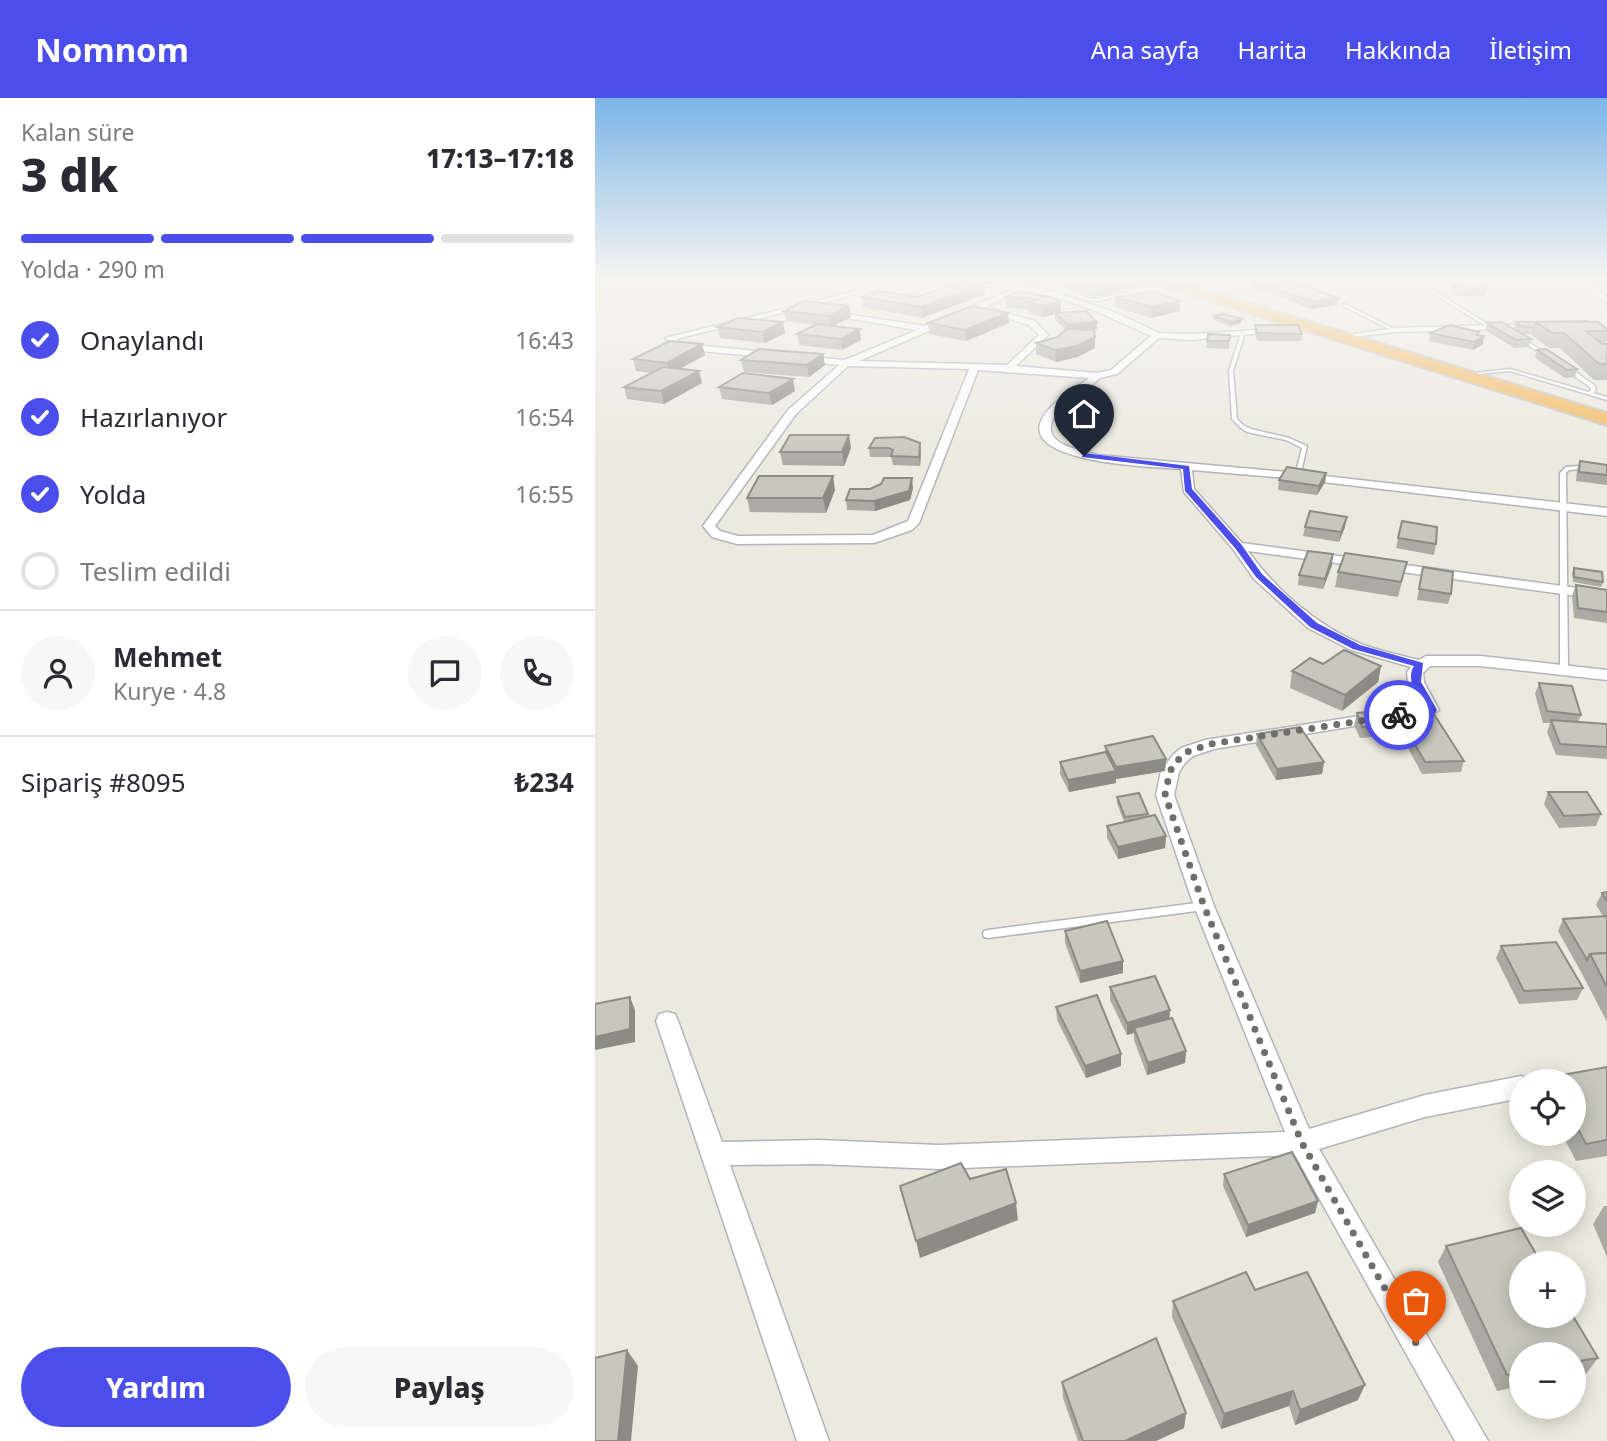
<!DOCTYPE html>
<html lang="tr">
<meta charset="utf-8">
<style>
:root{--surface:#fff;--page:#f7f7f7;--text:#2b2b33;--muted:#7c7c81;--line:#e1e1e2;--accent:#4c4eec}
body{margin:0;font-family:"Noto Sans",sans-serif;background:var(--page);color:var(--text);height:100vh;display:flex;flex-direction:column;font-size:26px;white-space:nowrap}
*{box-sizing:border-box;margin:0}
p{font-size:23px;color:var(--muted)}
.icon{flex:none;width:38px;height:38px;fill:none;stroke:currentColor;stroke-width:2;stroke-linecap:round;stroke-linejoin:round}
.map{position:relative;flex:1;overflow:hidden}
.panel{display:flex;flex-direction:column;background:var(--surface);width:595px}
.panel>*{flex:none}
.tools{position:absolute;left:914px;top:971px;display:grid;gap:14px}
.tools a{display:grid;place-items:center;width:77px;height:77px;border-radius:50%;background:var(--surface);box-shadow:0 4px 18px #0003;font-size:35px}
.pin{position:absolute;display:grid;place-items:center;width:60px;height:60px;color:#fff;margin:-72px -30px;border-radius:50% 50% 50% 0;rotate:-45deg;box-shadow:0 0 7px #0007}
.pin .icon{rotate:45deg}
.courier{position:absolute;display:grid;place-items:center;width:70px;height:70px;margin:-35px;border:5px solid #4c4eec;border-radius:50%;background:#fff;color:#222;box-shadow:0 2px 9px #0007}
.overview em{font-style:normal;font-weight:800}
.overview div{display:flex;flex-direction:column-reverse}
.overview{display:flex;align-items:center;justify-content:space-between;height:119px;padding:0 21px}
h1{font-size:46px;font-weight:800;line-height:52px}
.bar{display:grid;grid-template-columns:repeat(4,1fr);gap:10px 7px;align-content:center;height:84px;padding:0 21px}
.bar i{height:9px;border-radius:5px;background:var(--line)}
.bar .selected{background:var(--accent)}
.bar p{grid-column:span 4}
.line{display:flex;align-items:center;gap:18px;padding:0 21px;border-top:2px solid var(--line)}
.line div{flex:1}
.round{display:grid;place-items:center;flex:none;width:74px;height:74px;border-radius:37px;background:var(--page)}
ol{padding:0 21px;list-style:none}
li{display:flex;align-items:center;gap:21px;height:77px}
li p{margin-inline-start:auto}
li .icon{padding:7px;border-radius:50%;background:var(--accent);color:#fff;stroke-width:4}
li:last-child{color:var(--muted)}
li i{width:38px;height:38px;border:4px solid var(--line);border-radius:50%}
.button{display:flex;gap:14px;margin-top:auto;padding:14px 21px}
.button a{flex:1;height:80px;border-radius:42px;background:var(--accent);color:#fff;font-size:28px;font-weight:800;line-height:80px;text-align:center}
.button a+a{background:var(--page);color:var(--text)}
header{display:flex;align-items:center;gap:42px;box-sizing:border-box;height:98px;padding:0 35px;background:var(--accent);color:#fff}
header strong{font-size:33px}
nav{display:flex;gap:38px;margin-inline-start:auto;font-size:24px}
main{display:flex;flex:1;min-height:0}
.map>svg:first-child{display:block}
.education{fill:#ece8d0}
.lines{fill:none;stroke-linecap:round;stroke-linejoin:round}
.lane-casing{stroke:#b3b3be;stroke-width:3}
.street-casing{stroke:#b3b3be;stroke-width:3}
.highway-casing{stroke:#c8c8c8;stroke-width:4}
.lane{fill:#fff;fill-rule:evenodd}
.street{fill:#fff;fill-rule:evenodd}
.highway{fill:#f2ba64;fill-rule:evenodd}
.wall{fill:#acaba3}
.shaded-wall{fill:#8c8b84}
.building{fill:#c8c7bd;stroke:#8c8b84;stroke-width:2}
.route{fill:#4c4eec}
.done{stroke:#6f6e6b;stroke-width:7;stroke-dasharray:0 12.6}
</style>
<header>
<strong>Nomnom</strong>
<nav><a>Ana sayfa</a><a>Harita</a><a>Hakkında</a><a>İletişim</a></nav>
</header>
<main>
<section class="panel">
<div class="overview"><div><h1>3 dk</h1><p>Kalan süre</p></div><em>17:13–17:18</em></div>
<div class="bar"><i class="selected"></i><i class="selected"></i><i class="selected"></i><i></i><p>Yolda · 290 m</p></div>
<ol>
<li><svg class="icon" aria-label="check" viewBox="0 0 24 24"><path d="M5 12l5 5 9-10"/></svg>Onaylandı<p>16:43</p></li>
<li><svg class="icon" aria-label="check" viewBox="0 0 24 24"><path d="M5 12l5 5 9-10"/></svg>Hazırlanıyor<p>16:54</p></li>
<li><svg class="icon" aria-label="check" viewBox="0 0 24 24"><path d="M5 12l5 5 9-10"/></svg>Yolda<p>16:55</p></li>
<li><i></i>Teslim edildi</li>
</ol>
<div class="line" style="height:126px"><a class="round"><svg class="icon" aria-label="person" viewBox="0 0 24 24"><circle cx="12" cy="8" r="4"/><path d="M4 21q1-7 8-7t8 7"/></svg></a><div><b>Mehmet</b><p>Kurye · 4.8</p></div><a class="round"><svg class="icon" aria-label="chat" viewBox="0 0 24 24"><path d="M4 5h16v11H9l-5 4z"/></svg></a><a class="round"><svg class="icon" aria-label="phone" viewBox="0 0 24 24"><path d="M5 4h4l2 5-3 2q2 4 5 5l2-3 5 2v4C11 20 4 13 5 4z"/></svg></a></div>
<div class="line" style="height:91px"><div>Sipariş #8095</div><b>₺234</b></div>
<div class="button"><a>Yardım</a><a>Paylaş</a></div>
</section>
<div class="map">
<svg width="1012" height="1343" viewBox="0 0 1012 1343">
<rect width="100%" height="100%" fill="#ece9df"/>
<!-- education -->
<polygon class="education" points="327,183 411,192 323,226 216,209"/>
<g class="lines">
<defs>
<g id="lane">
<polygon points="494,180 499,180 470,191 492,200 503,201 573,184 575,185 503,203 490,202 465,191"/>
<polygon points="988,185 1012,185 1012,187 989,187"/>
<polygon points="834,190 896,228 897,229 894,230 833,192"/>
<polygon points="748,206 750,206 801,232 798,233 748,208"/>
<polygon points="648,234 650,235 638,273 642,321 648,327 656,331 694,340 712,348 705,379 700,378 707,350 691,342 652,334 645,329 637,321 634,273 646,235"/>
<polygon points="926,240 927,240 955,258 951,259 925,242"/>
<polygon points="971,270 975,270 999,287 1001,292 998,295 1012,299 1012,302 915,273 882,276 880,275 915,271 994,294 996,292 995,289 971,272"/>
<polygon points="984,368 986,369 986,371 974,372 971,375 973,571 969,573 965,571 965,375 971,369"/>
<polygon points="609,804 613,805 614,808 613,811 609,812 393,840 389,839 388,836 389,833 393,832"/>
</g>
<g id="street">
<polygon points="314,180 327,180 81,241 88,246 182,255 182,259 179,260 86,251 70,240"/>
<path d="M328 180 450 191 519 214 564 235 596 236 683 231 687 233 596 242 564 240 522 276 505 280 460 317C443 346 481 351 502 357L703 375 1012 410V418L703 381 597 372 599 391 647 445 1012 494V502L653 453C681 492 721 527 766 546 784 553 805 557 824 562L831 558H885L1012 572V582L885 568H835L828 575 829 584 844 612 836 617 809 618 807 615 809 612 826 609 813 584 812 574 816 569 756 552 713 530 659 481 638 451 589 394 586 371C562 369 428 366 446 323 454 305 479 292 494 280L383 272 324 425 317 432 279 445 142 446 117 439 108 428 193 312 244 267 207 263 203 260 204 258 250 262 322 232 234 217 231 213 330 228 417 192ZM427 193C472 198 515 219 556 238L516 272 502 275 421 268 453 237 440 223 390 209ZM387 210V213L434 227 444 237 412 267 264 263ZM253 268 374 271 313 423 278 437 143 438 125 433 120 428 201 316Z"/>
<polygon points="977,180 986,180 1012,199 1012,205"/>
<polygon points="943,226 946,230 799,234 758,239 754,237 799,230"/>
<polygon points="784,615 792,620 790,623 619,651 598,658 590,665 584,674 579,697 619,808 714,1031 830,997 926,978 935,982 935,984 926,984 926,1000 830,1019 724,1051 893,1343 860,1343 700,1057 343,1071 223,1066 135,1067 234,1343 202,1343 61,923 64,916 72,914 80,916 83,923 127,1044 223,1042 343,1047 690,1034 599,808 561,697 566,673 578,657 586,650 610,642"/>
</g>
<polygon id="highway" points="550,180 571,180 1012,315 1012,327 552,183"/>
</defs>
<!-- lane casing -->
<use href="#lane" class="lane-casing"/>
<!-- street casing -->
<use href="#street" class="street-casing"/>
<!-- highway casing -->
<use href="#highway" class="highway-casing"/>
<!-- lane -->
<use href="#lane" class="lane"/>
<!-- street -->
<use href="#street" class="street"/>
<!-- highway -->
<use href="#highway" class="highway"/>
</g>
<!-- wall -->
<g class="wall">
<polygon points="405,180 448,180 448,181 435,184"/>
<polygon points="472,180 549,187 525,192 525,193 500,199 473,190"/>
<polygon points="945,180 977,180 947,181"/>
<polygon points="657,182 742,207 716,211 656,188"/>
<polygon points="858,188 891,191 890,198 863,199 857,194"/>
<polygon points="422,193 465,204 466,214 502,224 502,231 497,232 500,250 482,259 461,264 441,256 441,245 463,239 471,232 460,222 460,216 449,219 434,215 433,211 411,210 411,199"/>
<polygon points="390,196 327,220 268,209 267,199 322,199"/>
<polygon points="520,199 585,203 585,213 556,220 520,209"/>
<polygon points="254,208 256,219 238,228 266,242 247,252 204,247 202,236 220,227 191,223 189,213"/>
<polygon points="618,218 647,221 646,225 635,228 618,222"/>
<polygon points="993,223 1012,231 1012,241 1010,246 1012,246 1012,282 999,282 965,250 954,250 937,238 937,236 927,236 936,241 934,249 919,250 890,232 892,225 919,231 921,224"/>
<polygon points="333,225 414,225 371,243 334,236"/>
<polygon points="660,227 707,236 706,243 662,243 660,235"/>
<polygon points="122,229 190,235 170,245 125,240"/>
<polygon points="835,235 884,237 889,238 888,246 878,252 834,243"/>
<polygon points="635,237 634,251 611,250 612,243"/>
<polygon points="107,246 110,257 85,271 104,273 107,285 69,306 32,301 29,289 57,275 41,273 38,261"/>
<polygon points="942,252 982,271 980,279 970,280 940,260"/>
<polygon points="228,256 230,267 214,279 149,274 146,262"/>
<polygon points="124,289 200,293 177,307 127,301"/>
<polygon points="280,340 326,354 325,368 298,367 296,359 275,359 274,350"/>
<polygon points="256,350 249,368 188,367 185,354"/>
<polygon points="985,363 1012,367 1012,387 981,383 982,372"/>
<polygon points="731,375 730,384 722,397 683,392 684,382"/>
<polygon points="318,390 315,402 280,413 252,412 251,402 275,391"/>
<polygon points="240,392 231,415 155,414 152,400"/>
<polygon points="807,423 841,446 839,457 801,450"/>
<polygon points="710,429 750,429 744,444 708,438"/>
<polygon points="737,467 728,491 703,487 704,477"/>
<polygon points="828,469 856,496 853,506 822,502"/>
<polygon points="979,470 1008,484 1006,489 978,484 977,475"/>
<polygon points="743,474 808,480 803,499 740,489"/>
<polygon points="981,487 1012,492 1012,525 979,520 977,498"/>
<polygon points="728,566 786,568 783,584 747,613 695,590 697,573"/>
<polygon points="944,585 986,617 983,624 1012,626 1012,661 961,657 952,634 955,625 948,625 940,596"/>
<polygon points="835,610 869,663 866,674 827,676 806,637 765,640 759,627 762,615"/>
<polygon points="662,636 729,664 727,676 681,682 661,647"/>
<polygon points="510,648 571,661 570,673 521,681 521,685 474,694 465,676 465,664 510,654"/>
<polygon points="953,694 1006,716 1001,728 964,730 949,706"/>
<polygon points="522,699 553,716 552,719 571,738 570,750 523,761 512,740 512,728 529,724 522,705"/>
<polygon points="1012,794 1012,924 986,874 963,833 968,821 1008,818 1001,807 1007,795"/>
<polygon points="470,833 528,863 528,875 485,885 470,845"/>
<polygon points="906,848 988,890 982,902 924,906 901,860"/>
<polygon points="515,889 574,920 591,953 590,965 552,977 539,942 539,935 532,937 515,902"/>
<polygon points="461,909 526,968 491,980 462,922"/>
<polygon points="1012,969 1012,1058 981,1063 967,1036 978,1036 978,984 954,984 956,979"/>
<polygon points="629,1076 723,1103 720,1115 651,1139 628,1088"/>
<polygon points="1009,1108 1012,1108 1012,1159 998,1126"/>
<polygon points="851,1148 1003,1260 991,1276 978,1278 978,1256 926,1256 926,1288 902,1293 843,1164"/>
<polygon points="660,1192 763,1302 700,1327 694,1308 626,1331 577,1219 578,1203"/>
<polygon points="467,1284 591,1315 589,1330 561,1343 483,1343 468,1300"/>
</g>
<!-- shaded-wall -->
<g class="shaded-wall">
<polygon points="434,180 448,180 448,181 435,184"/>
<polygon points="549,181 549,187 526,192 526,185"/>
<polygon points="525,183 525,193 500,199 500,189"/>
<polygon points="389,186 390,196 327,220 326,209"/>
<polygon points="743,200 742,207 716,211 717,204"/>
<polygon points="585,203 585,213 556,220 557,209"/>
<polygon points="465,204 466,214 449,219 448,208"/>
<polygon points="254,208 256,219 236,229 235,218"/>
<polygon points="413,215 414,225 371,243 370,232"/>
<polygon points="647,221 646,225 635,228 636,224"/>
<polygon points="188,224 190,235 170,245 167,234"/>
<polygon points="502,224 502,231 473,234 472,226"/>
<polygon points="265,231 266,242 247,252 246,241"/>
<polygon points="884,234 883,241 889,238 888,246 878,252 879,244"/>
<polygon points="500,239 500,250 482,259 461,264 460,252"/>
<polygon points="107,246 110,257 75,276 72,265"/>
<polygon points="228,256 230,267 214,279 212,267"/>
<polygon points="104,273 107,285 69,306 66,293"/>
<polygon points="198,281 200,293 177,307 174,295"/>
<polygon points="254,337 256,350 249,368 247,354"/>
<polygon points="325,345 326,354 325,368 324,359"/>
<polygon points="731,375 730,384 722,397 724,388"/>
<polygon points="238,378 240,392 231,415 228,400"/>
<polygon points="317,380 318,390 315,402 280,413 279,403"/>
<polygon points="752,419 750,429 744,444 746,434"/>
<polygon points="738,456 737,467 728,491 730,481"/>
<polygon points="786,568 783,584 747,613 750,597"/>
<polygon points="571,661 570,673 521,681 521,685 474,694 473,682 521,673 521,669"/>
<polygon points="729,664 727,676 681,682 682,671"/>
<polygon points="571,738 570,750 523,761 523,749"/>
<polygon points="528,863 528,875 485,885 485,873"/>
<polygon points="35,899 40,912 40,944 0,952 0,939"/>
<polygon points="575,912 574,924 539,930 539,935 532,937 532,925"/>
<polygon points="591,953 590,965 552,977 553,965"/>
<polygon points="526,956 526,968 491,980 490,968"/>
<polygon points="723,1103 720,1115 651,1139 653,1127"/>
<polygon points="421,1105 423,1122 325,1160 321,1143"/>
<polygon points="32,1252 43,1268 36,1343 23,1343"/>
<polygon points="770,1287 763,1302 700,1327 705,1312"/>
<polygon points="698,1293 694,1308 626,1331 629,1316"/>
<polygon points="591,1315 589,1330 561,1343 530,1343"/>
</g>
<!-- building -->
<g class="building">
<polygon points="473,180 515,180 525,183 500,189"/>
<polygon points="515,180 547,180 549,181 526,185 525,185 525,183"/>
<polygon points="667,180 690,180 743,200 717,204 657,182"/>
<polygon points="370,183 389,186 326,209 267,199 284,193 322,199"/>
<polygon points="887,187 891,191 864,192 858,188"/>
<polygon points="422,193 458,200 465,204 448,208 433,204 441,202 436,200 411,199"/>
<polygon points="560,194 585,203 557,209 520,199"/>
<polygon points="209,203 254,208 235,218 189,213"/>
<polygon points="377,208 413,215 370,232 333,225"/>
<polygon points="491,213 502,224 472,226 460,215"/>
<polygon points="629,216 647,221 636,224 618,218"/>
<polygon points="143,220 188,224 167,234 122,229"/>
<polygon points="993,223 993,224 940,224 939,229 926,228 921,224"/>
<polygon points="907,224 936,241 921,242 892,225"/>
<polygon points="940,224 1003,224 1012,231 1012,233 991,233 1007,246 1012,246 1012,266 1004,266 969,235 958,235"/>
<polygon points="222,226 265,231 246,241 202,236"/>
<polygon points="660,227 703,227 707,236 662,235"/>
<polygon points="855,227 884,234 882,237 889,238 879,244 835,235"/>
<polygon points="471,231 499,232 500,239 482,248 460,252 441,245 463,239"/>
<polygon points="613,236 635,237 634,243 612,243"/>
<polygon points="75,243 107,246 72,265 38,261"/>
<polygon points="164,251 228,256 212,267 146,262"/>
<polygon points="951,251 982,271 972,272 942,252"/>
<polygon points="68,269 104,273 66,293 29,289"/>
<polygon points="148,275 198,281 174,295 124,289"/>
<polygon points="195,337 254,337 247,354 185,354"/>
<polygon points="309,339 325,345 324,359 296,358 298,352 294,350 274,350 280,340"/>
<polygon points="985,363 1012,367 1012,377 984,374"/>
<polygon points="692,369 731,375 724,388 684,382"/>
<polygon points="164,378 238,378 228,400 152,400"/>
<polygon points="289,380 317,380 314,393 279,403 251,402 255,391 275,391 286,386"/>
<polygon points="715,413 752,419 746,434 710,429"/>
<polygon points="807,423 842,429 841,446 803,440"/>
<polygon points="713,453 738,456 730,481 704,477"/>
<polygon points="750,455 812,464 806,484 743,474"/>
<polygon points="828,469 858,474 856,496 824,491"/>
<polygon points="979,470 1007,474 1008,484 979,479"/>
<polygon points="981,487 1012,492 1012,514 983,510"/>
<polygon points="749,552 786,568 750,597 697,573 715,560 728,566"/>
<polygon points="944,585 977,588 986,617 952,613"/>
<polygon points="835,610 869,663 830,664 808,625 767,629 762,615"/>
<polygon points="956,622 1012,626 1012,649 965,646"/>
<polygon points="705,629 729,664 682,671 662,636"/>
<polygon points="558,638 571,661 521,669 510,648"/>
<polygon points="511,654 521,673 473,682 465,664"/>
<polygon points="953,694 992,694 1006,716 969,718"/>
<polygon points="544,695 553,716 530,719 522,699"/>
<polygon points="560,717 571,738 523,749 512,728"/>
<polygon points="1012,794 1012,803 1007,795"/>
<polygon points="1012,818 1012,855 995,856 992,862 968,821"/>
<polygon points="512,823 528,863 485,873 470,833"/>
<polygon points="961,844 988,890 929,893 906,848"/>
<polygon points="1012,855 1012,889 995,856"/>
<polygon points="560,878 575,912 532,925 515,889"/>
<polygon points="502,897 526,956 490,968 461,909"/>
<polygon points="35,899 35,931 0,939 0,906"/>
<polygon points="577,920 591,953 553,965 539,930"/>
<polygon points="1012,969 1012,1042 991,1046 978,1022 978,984 959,984 956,979"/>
<polygon points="697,1054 723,1103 653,1127 629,1076"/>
<polygon points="366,1065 375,1081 411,1071 421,1105 321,1143 305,1088"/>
<polygon points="926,1130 947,1166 926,1166 926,1218 978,1218 1003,1260 978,1264 978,1256 926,1256 926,1275 912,1277 851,1148"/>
<polygon points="651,1174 660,1192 712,1174 770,1287 705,1312 698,1293 629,1316 578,1203"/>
<polygon points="561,1240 591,1315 530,1343 488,1343 467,1284"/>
<polygon points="32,1252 23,1343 0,1343 0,1260"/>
</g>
<!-- sky -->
<linearGradient id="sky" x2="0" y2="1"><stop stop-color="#7cb5e7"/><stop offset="0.49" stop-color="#f6f5f1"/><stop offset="1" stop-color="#f6f5f1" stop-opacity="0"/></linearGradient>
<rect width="1012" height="368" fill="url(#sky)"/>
<!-- route -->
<path class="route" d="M489 355 594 368 597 391 646 446 667 476 722 525 765 547 828 565 826 584 842 612 840 615 800 619V615L830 610C823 597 810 582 819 568L758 551 715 529 661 479 640 450 590 393 588 371 487 359Z"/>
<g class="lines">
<!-- done -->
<polyline class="done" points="804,617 615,646 592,654 584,661 575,673 570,697 609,808 707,1045 821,1245"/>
</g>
</svg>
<div class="tools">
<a><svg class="icon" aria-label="locate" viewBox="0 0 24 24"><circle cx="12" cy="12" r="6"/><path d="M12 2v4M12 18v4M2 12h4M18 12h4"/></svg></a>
<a><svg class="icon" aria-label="layers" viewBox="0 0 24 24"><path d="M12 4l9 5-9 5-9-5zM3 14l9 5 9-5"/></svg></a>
<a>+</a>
<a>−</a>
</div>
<div class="pin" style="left:821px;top:1245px;background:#ea580c"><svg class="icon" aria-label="bag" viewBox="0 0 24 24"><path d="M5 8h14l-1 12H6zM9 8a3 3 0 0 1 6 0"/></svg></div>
<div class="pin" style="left:489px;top:358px;background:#1f2937"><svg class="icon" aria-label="home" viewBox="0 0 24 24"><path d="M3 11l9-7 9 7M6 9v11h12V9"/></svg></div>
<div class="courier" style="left:804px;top:617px"><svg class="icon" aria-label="bike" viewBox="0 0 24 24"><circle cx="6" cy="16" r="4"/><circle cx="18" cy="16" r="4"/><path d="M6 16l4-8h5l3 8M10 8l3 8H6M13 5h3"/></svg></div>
</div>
</main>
